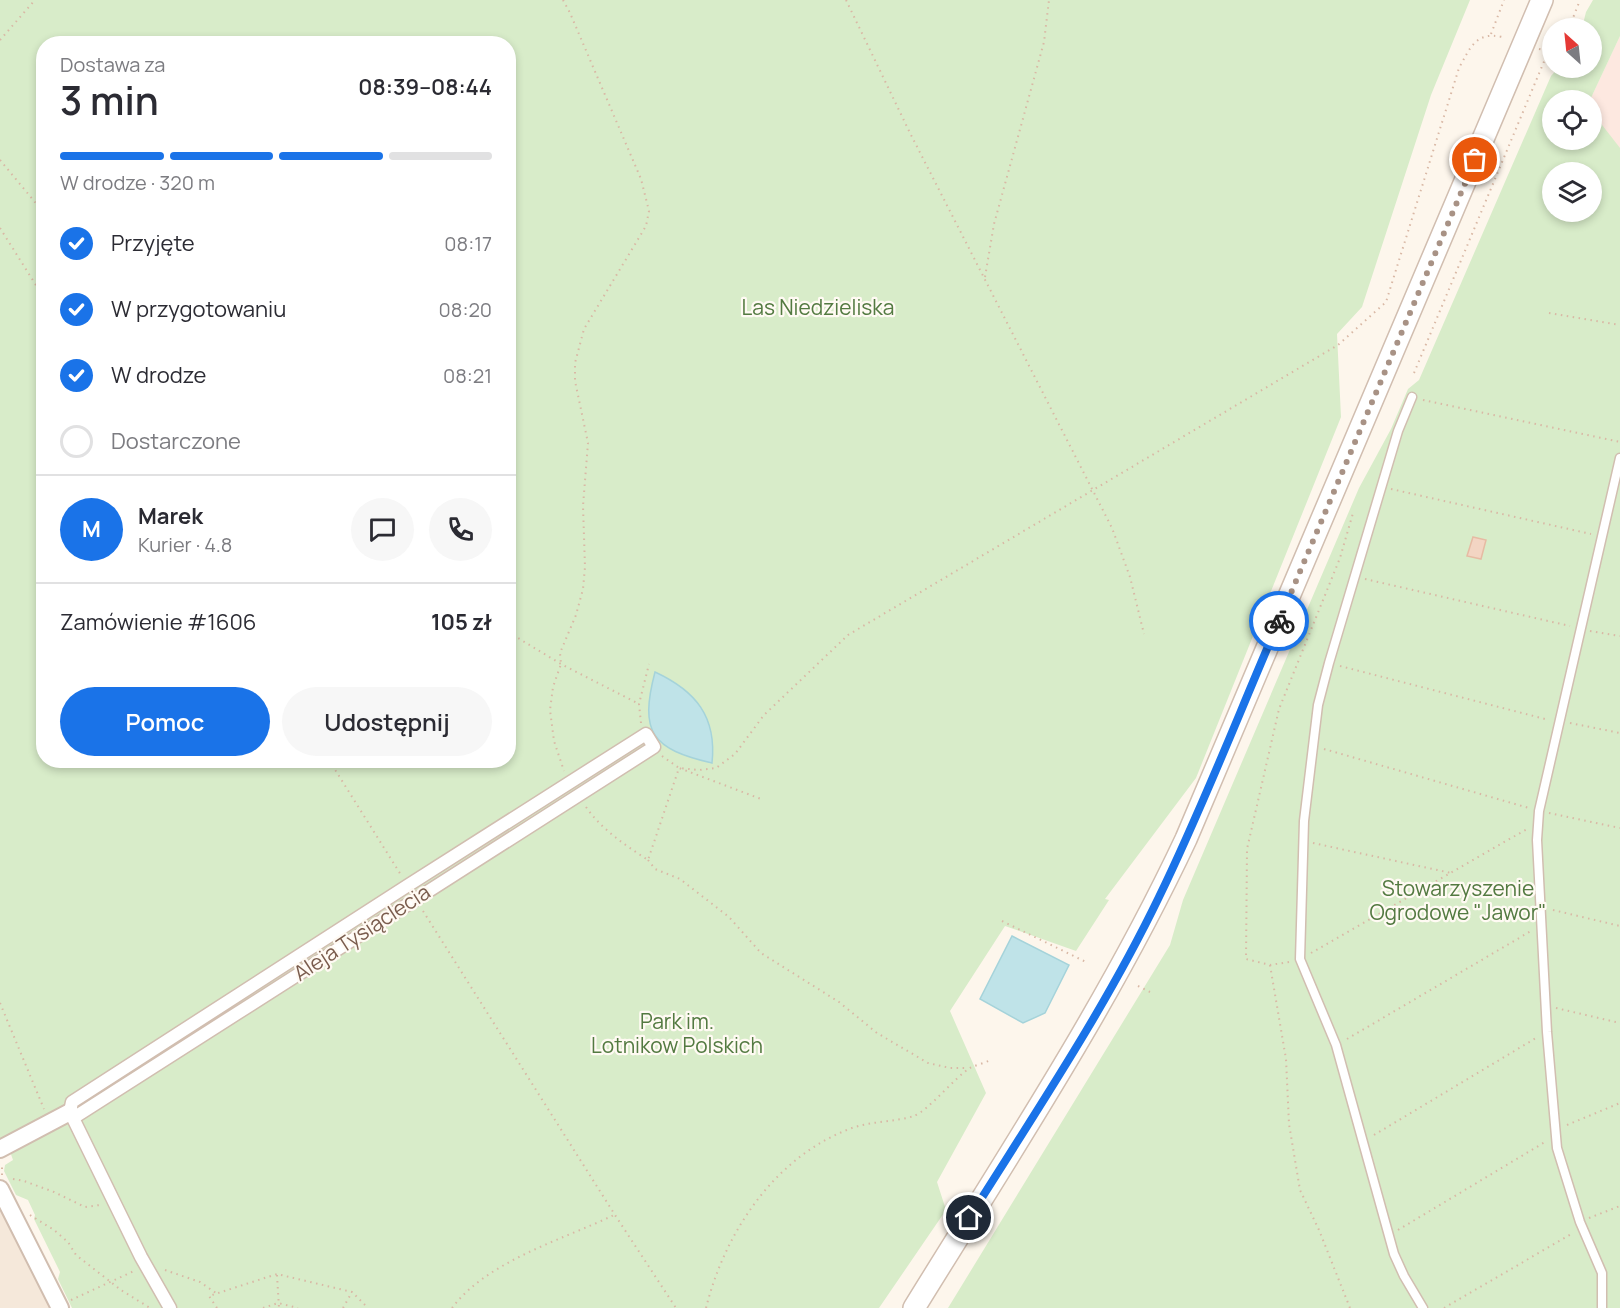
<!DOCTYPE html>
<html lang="pl">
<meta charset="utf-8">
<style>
:root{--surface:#fff;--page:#f7f7f7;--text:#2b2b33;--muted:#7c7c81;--line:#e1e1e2;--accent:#1a73e8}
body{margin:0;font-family:Manrope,sans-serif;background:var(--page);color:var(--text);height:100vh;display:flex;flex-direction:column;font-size:22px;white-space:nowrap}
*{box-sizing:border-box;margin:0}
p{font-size:20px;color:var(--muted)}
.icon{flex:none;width:33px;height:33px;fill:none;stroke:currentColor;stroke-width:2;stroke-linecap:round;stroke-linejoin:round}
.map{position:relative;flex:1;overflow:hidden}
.side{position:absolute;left:36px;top:36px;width:480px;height:732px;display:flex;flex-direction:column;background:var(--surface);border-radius:24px;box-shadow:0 3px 9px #0003}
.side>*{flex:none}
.needle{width:39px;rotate:333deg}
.tools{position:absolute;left:1542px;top:18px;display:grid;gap:12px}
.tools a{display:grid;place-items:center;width:60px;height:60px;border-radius:50%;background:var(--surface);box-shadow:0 3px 9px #0003;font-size:30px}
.pin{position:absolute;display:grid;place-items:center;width:51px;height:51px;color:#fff;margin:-26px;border:3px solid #fff;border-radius:50%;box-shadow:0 2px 6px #0007}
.courier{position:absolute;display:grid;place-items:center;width:60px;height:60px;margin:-30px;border:4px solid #1a73e8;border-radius:50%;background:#fff;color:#222;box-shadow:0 2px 8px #0007}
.headline em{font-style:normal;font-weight:600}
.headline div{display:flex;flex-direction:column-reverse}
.headline{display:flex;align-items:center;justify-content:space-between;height:102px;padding:0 24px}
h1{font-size:39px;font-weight:600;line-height:45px}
.bar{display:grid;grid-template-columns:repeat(4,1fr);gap:9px 6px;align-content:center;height:72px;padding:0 24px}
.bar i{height:8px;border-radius:4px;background:var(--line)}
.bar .selected{background:var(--accent)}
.bar p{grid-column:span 4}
.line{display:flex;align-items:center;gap:15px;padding:0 24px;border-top:2px solid var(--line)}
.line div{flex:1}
.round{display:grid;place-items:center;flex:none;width:63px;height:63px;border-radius:32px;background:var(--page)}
ol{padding:0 24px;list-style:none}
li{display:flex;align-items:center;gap:18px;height:66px}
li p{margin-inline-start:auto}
li .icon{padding:6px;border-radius:50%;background:var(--accent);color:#fff;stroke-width:4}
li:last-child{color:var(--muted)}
li i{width:33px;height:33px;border:3px solid var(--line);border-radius:50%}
.action{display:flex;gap:12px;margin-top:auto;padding:12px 24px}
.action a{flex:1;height:69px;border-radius:36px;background:var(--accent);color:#fff;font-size:24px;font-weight:600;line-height:69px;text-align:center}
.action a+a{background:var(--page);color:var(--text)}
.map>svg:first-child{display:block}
.residential{fill:#f5e8da}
.commercial{fill:#fde8e0}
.green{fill:#d8ecc9;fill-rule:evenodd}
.water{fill:#bfe3e8;stroke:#a5d3da;stroke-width:1.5}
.building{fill:#f3d5c3;stroke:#e6bba3;stroke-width:1.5}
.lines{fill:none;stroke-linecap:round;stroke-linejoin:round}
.service-casing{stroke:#d1beb0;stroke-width:11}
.pedestrian-casing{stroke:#d1beb0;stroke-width:15}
.minor-casing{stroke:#d1beb0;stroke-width:20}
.tertiary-casing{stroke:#d1beb0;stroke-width:24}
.path{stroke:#d9b8a5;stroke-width:2;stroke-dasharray:1.5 4.5;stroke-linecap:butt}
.service{stroke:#fff;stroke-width:8}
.pedestrian{stroke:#fff;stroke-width:12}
.minor{stroke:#fff;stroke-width:16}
.tertiary{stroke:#fff;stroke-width:21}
.done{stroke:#a89285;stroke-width:6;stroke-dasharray:0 10.8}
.route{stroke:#1a73e8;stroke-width:8}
.labels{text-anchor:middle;stroke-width:4.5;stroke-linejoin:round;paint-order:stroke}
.park-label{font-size:21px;fill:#537a41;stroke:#fffaf3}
.street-label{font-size:21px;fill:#7a5c4d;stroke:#fffaf3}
</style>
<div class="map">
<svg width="1620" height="1308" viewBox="0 0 1620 1308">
<rect width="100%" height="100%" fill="#fdf6ec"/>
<!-- residential -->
<polygon class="residential" points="0,1186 52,1308 0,1308"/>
<!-- commercial -->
<polygon class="commercial" points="1620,36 1620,172 1592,140 1592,100 1590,100"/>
<!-- green -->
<g class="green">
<path d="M0 0H1470L1431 95 1362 307 1337 334 1341 417 1196 778 1105 899 1109 900 1076 951 1005 926 950 1011 986 1093 937 1182 946 1210 879 1308H72L58 1279 60 1272 34 1219 35 1215 28 1200 16 1195 4 1171 5 1165 13 1160 5 1137 0 1138ZM44 44H508V760H44Z"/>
<path d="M1593 0H1620V36L1590 100H1552V140H1592V112L1620 148V1308H948L1170 945 1183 900 1359 488 1391 429 1408 389 1419 380 1551 76 1558 68H1592V28H1582L1586 12ZM1552 172H1592V212H1552Z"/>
</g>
<!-- water -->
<g class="water">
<path d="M655 672C696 691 717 717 712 763 652 749 639 733 655 672Z"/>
<polygon points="1012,936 1069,965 1045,1013 1023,1023 980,999"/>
</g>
<!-- building -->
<polygon class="building" points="1473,537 1486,540 1481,559 1467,556"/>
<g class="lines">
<defs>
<g id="service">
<polyline points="1412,397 1398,431 1329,663 1318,705 1304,821 1300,959 1336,1045 1394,1254 1404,1276 1423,1308"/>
<polyline points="1602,1308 1602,1273 1580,1222 1557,1148 1547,1032 1537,840 1539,811 1620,458"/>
</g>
<g id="pedestrian">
<polygon points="646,734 654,747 78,1115 70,1112 72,1102 407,886"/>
<polyline points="70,1112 141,1257 170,1308"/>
</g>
<g id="minor">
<polyline points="0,1149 70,1112"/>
<polyline points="0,1189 60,1308"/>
</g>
<path id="tertiary" d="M914 1308C1009 1154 1109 1003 1186 839L1542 0"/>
</defs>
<!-- service casing -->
<use href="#service" class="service-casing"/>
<!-- pedestrian casing -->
<use href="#pedestrian" class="pedestrian-casing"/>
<!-- minor casing -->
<use href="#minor" class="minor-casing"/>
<!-- tertiary casing -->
<use href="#tertiary" class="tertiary-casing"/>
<!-- path -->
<g class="path">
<polyline points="563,0 570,13 641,179 649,211 646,226 584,329 575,363 575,381 588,443 583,506 585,567 583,589 576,615 560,653 561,664 553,687 550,710 554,741 564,771"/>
<polyline points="846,0 910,133 1112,528 1130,577 1144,634"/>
<polyline points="1572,28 1571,23 1580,0"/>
<polyline points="1491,34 1504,0"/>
<polyline points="0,40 35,0"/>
<polyline points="1539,49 1552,52"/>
<polyline points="0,160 44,213"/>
<polyline points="0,228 44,298"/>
<polyline points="985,277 994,224 1044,42 1049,0"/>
<polyline points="1549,313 1620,325"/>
<polyline points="1414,373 1548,52"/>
<polyline points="1423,400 1620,442"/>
<polyline points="1391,489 1591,534"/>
<polyline points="1365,579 1570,626"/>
<polyline points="1590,631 1620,636"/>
<polyline points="508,632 561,664 639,704"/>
<polyline points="1340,666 1549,720"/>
<polyline points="641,723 639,704 649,664"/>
<polyline points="1570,723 1620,733"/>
<polyline points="1324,749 1529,808"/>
<path d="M662 756 679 768 699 770 716 768 735 754 764 715 848 635 1338 345 1386 302 1459 68C1470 48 1476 31 1502 37"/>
<polyline points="329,760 401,875"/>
<path d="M586 807C602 830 625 845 648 860L679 768 761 799"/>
<polyline points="1549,813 1620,828"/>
<polyline points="1313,843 1451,873"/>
<polyline points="648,860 655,869 680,879 729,917 761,953 839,1002 877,1033 928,1063 950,1068 968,1068"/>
<polyline points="1553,910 1620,926"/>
<polyline points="423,911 615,1215 676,1308"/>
<polyline points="1002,921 1086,962"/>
<polyline points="1311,953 1527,829"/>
<polyline points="1289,962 1270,965 1246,959 1247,849 1279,709 1340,558 1353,513"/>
<polyline points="1270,965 1286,1059 1289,1124 1300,1190 1319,1230 1350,1308"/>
<polyline points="1138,986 1150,992"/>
<polyline points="0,1003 44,1109"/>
<polyline points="1556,1008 1620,1023"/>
<polyline points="1347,1039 1531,931"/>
<polyline points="1567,1125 1620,1103"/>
<polyline points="1374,1135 1536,1038"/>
<polyline points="2,1175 2,1163"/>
<polyline points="13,1179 24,1181 54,1192 85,1207 100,1205"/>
<polyline points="30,1215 54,1230 68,1242 76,1255 121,1290 150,1308"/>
<polyline points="1589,1218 1620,1206"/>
<polyline points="1398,1230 1545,1142"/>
<polyline points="165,1270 200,1282 216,1293"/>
<polyline points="277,1275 279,1308"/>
<polyline points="71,1300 134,1271"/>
<polyline points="217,1308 209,1296 277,1274 352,1292 368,1308"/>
<polyline points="263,1308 278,1303 298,1308"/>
<polyline points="343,1308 352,1292"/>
<path d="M452 1308C487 1261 562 1240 614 1215"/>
<path d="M706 1308C725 1232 775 1156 852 1128 872 1121 895 1122 914 1116 929 1110 954 1078 970 1068 976 1065 984 1063 991 1060"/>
<polyline points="1444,1308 1573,1233"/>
</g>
<!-- service -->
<use href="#service" class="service"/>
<!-- pedestrian -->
<use href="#pedestrian" class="pedestrian"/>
<!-- minor -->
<use href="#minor" class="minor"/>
<!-- tertiary -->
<use href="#tertiary" class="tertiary"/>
</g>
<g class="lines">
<!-- done -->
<polyline class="done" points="1279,621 1475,160"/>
<!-- route -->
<path class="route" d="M969 1218C1035 1113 1105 1009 1159 897 1203 807 1239 713 1279 621"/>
</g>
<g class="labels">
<!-- park labels -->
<g class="park-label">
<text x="818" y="315">Las Niedzieliska</text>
<text x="1458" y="896">Stowarzyszenie<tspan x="1458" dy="24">Ogrodowe "Jawor"</tspan></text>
<text x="677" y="1029">Park im.<tspan x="677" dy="24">Lotnikow Polskich</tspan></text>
</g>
<!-- street labels -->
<g class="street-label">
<text transform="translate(362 933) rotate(-33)" y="7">Aleja Tysiąclecia</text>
</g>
</g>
</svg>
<div class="tools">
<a><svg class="needle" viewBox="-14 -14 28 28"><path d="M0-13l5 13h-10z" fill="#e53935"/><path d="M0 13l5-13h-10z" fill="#7c7c81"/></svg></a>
<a><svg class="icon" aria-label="locate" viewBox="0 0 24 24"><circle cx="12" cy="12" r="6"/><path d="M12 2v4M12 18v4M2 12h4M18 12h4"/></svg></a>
<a><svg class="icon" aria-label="layers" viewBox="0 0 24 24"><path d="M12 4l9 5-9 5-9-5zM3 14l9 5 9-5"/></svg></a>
</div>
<div class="pin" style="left:1475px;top:160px;background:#ea580c"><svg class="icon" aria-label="bag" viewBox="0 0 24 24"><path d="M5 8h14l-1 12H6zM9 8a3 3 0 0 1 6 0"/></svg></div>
<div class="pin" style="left:969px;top:1218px;background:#1f2937"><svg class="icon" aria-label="home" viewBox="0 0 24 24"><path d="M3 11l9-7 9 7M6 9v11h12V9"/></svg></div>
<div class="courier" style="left:1279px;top:621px"><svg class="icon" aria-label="bike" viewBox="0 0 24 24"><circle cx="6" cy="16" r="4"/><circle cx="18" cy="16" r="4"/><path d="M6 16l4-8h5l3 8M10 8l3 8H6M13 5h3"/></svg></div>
<section class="side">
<div class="headline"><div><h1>3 min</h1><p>Dostawa za</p></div><em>08:39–08:44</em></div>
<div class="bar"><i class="selected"></i><i class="selected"></i><i class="selected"></i><i></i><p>W drodze · 320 m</p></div>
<ol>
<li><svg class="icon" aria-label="check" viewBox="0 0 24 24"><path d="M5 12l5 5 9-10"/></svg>Przyjęte<p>08:17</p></li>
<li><svg class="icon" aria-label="check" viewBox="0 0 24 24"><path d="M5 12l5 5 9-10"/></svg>W przygotowaniu<p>08:20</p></li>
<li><svg class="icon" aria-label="check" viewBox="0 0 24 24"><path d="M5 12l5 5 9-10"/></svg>W drodze<p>08:21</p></li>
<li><i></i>Dostarczone</li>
</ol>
<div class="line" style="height:108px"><b class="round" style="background:var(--accent);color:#fff">M</b><div><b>Marek</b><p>Kurier · 4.8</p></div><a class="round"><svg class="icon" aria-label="chat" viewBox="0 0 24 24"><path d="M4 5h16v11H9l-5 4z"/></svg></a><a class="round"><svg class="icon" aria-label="phone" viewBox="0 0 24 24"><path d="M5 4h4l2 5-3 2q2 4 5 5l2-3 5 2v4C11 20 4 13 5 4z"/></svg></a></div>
<div class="line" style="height:78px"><div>Zamówienie #1606</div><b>105 zł</b></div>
<div class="action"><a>Pomoc</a><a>Udostępnij</a></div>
</section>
</div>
